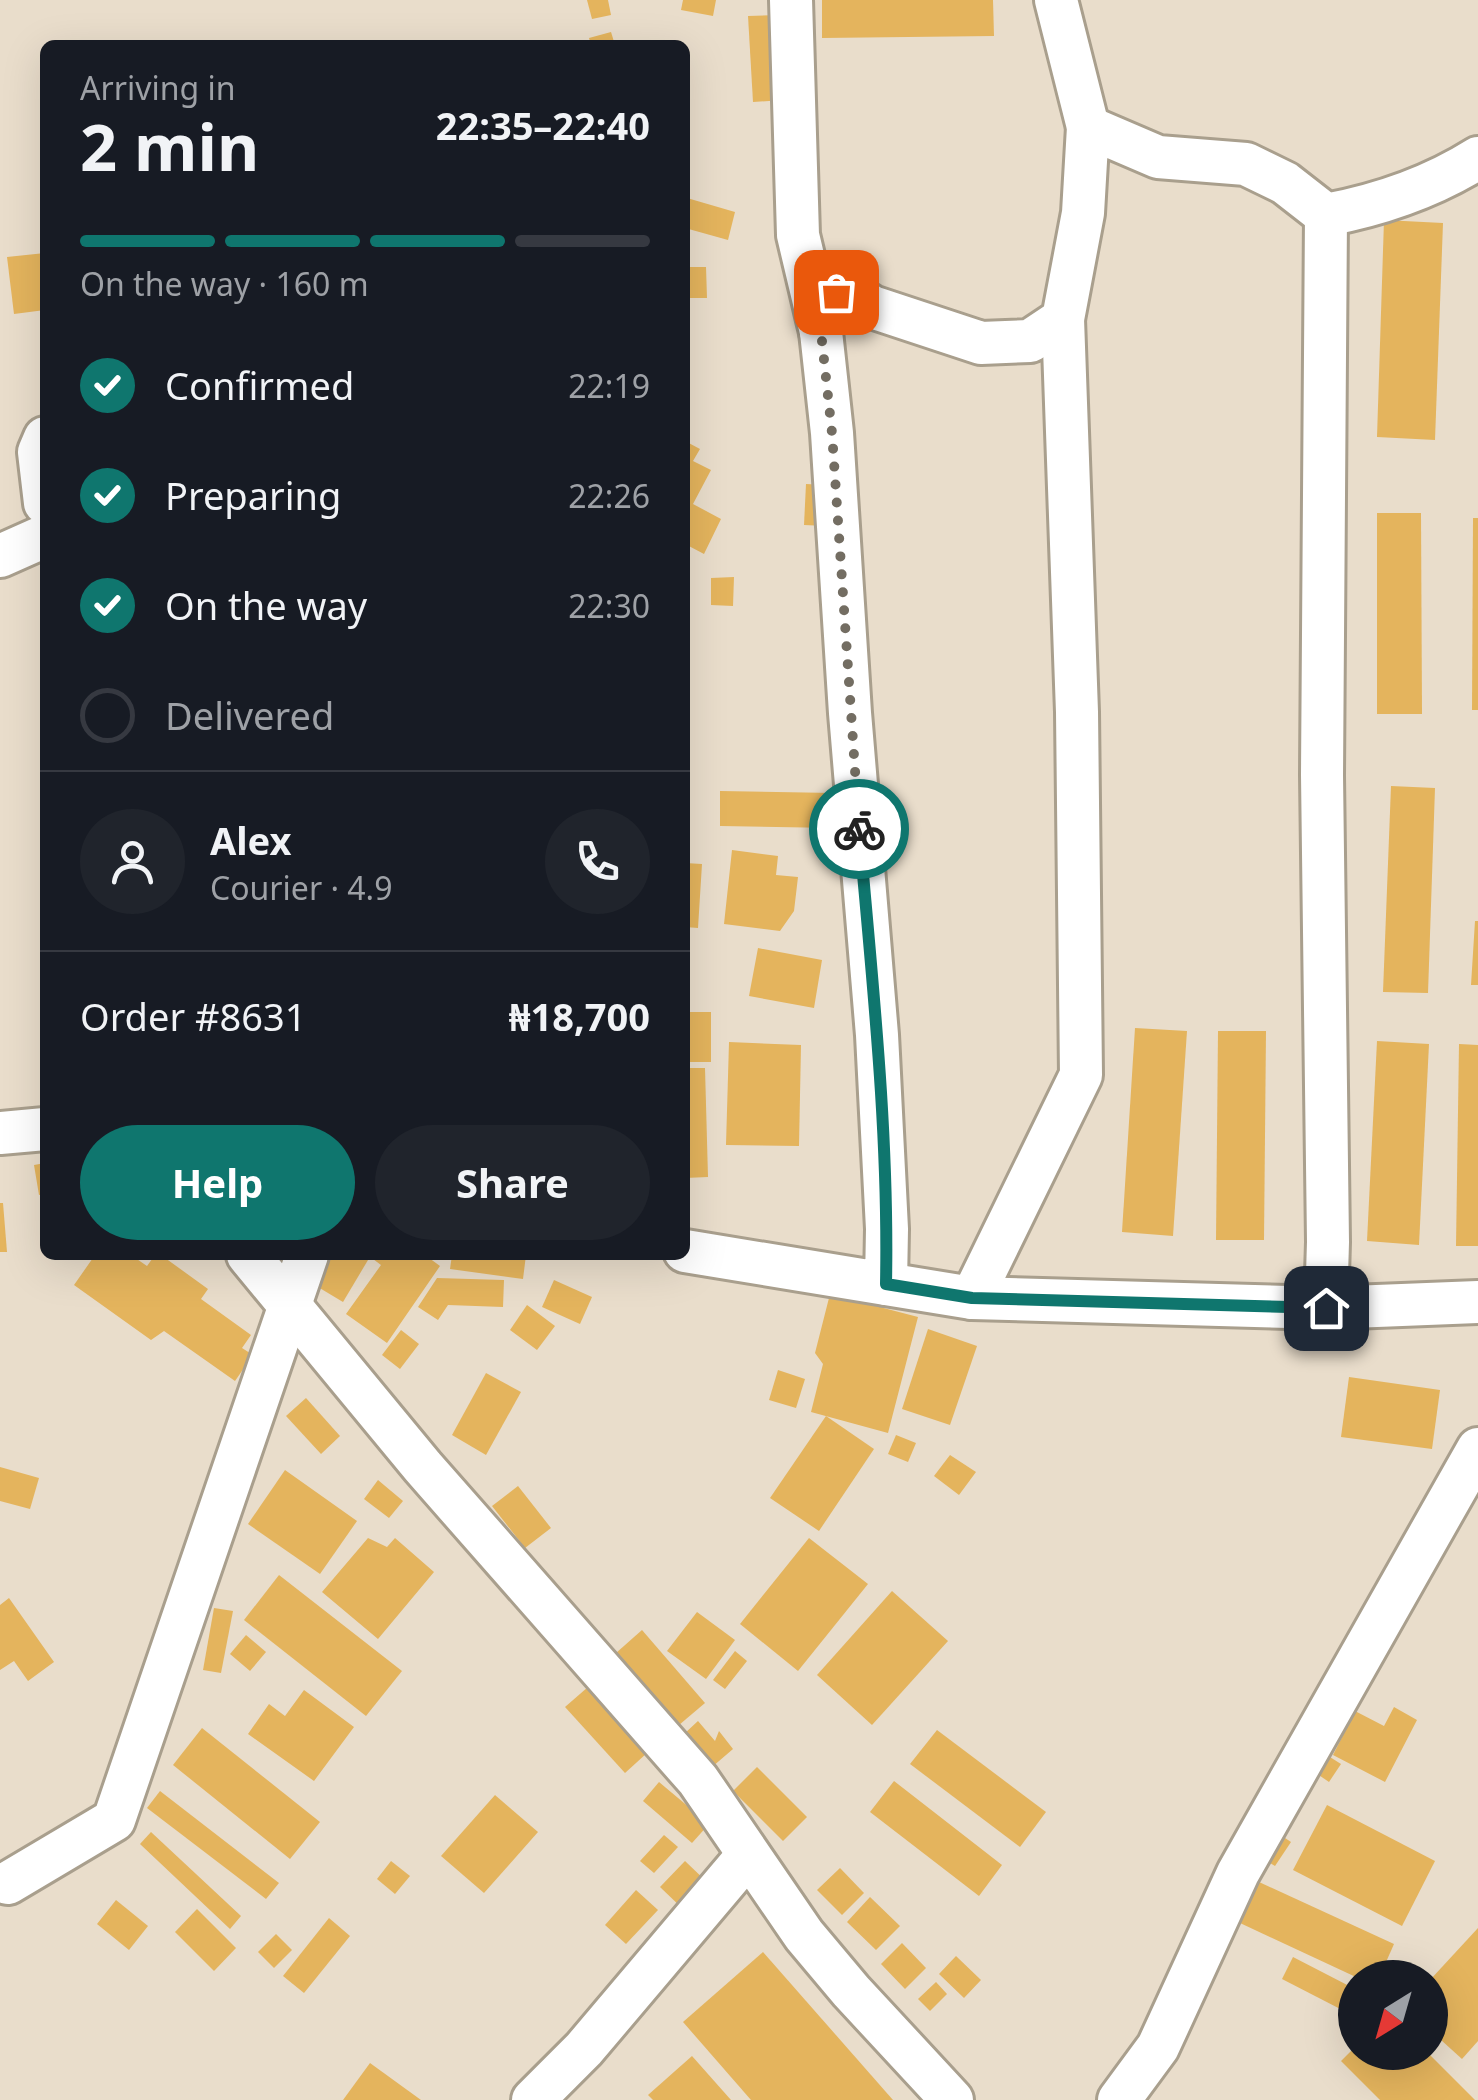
<!DOCTYPE html>
<meta charset="utf-8">
<style>
:root{--surface:#171b24;--page:#20242c;--text:#f1f3f6;--muted:#9ea1a6;--line:#363941;--accent:#0f766e}
body{margin:0;font-family:"Noto Sans",sans-serif;background:var(--page);color:var(--text);height:100vh;display:flex;flex-direction:column;font-size:38px;white-space:nowrap}
*{box-sizing:border-box;margin:0}
p{font-size:32px;color:var(--muted)}
.icon{flex:none;width:55px;height:55px;fill:none;stroke:currentColor;stroke-width:2;stroke-linecap:round;stroke-linejoin:round}
.map{position:relative;flex:1;overflow:hidden}
.details{position:absolute;left:40px;top:40px;width:650px;height:1220px;display:flex;flex-direction:column;background:var(--surface);border-radius:15px;box-shadow:0 10px 40px #0002}
.details>*{flex:none}
.needle{width:65px;rotate:217deg}
.fabs{position:absolute;left:1338px;top:1960px;display:grid;gap:20px}
.fabs a{display:grid;place-items:center;width:110px;height:110px;border-radius:50%;background:var(--surface);box-shadow:0 10px 40px #0002;font-size:50px}
.pin{position:absolute;display:grid;place-items:center;width:85px;height:85px;color:#fff;margin:-42px;border-radius:20px;box-shadow:0 5px 15px #0006}
.courier{position:absolute;display:grid;place-items:center;width:100px;height:100px;margin:-50px;border:8px solid #0f766e;border-radius:50%;background:#fff;color:#222;box-shadow:0 2px 12px #0007}
.overview em{font-style:normal;font-weight:700}
.overview div{display:flex;flex-direction:column-reverse}
.overview{display:flex;align-items:center;justify-content:space-between;height:170px;padding:0 40px}
h1{font-size:65px;font-weight:700;line-height:75px}
.bar{display:grid;grid-template-columns:repeat(4,1fr);gap:15px 10px;align-content:center;height:120px;padding:0 40px}
.bar i{height:12px;border-radius:8px;background:var(--line)}
.bar .on{background:var(--accent)}
.bar p{grid-column:span 4}
.line{display:flex;align-items:center;gap:25px;padding:0 40px;border-top:2px solid var(--line)}
.line div{flex:1}
.round{display:grid;place-items:center;flex:none;width:105px;height:105px;border-radius:52px;background:var(--page)}
ol{padding:0 40px;list-style:none}
li{display:flex;align-items:center;gap:30px;height:110px}
li p{margin-inline-start:auto}
li .icon{padding:10px;border-radius:50%;background:var(--accent);color:#fff;stroke-width:4}
li:last-child{color:var(--muted)}
li i{width:55px;height:55px;border:5px solid var(--line);border-radius:50%}
.button{display:flex;gap:20px;margin-top:auto;padding:20px 40px}
.button a{flex:1;height:115px;border-radius:60px;background:var(--accent);color:#fff;font-size:40px;font-weight:700;line-height:115px;text-align:center}
.button a+a{background:var(--page);color:var(--text)}
.map>svg:first-child{display:block}
.building{fill:#e4b45d}
.lines{fill:none;stroke-linecap:round;stroke-linejoin:round}
.street-casing{stroke:#a99f8d;stroke-width:48}
.street{stroke:#fff;stroke-width:42}
.done{stroke:#736d62;stroke-width:10;stroke-dasharray:0 18}
.route{stroke:#0f766e;stroke-width:12}
</style>
<div class="map">
<svg width="1478" height="2100" viewBox="0 0 1478 2100">
<rect width="100%" height="100%" fill="#e9ddcb"/>
<!-- building -->
<g class="building">
<polygon points="587,0 608,0 611,15 592,19"/>
<polygon points="683,0 716,0 713,16 681,10"/>
<polygon points="822,0 993,0 994,36 822,38"/>
<polygon points="779,15 783,100 753,102 748,16"/>
<polygon points="611,32 615,45 591,45 589,38"/>
<polygon points="687,198 735,212 728,240 685,228"/>
<polygon points="1384,220 1443,223 1435,440 1377,437"/>
<polygon points="45,253 45,310 14,314 7,257"/>
<polygon points="685,267 706,267 707,298 685,298"/>
<polygon points="685,441 700,449 693,461 711,470 693,504 721,519 704,554 685,544"/>
<polygon points="806,484 827,485 826,526 804,525"/>
<polygon points="1377,513 1421,513 1422,714 1377,714"/>
<polygon points="1473,518 1478,518 1478,710 1472,710"/>
<polygon points="734,577 733,606 711,605 711,578"/>
<polygon points="1391,786 1435,788 1428,993 1383,992"/>
<polygon points="720,791 834,793 834,828 720,826"/>
<polygon points="732,850 778,856 776,875 798,877 794,911 780,931 724,924"/>
<polygon points="685,863 702,864 698,928 685,927"/>
<polygon points="1475,921 1478,921 1478,985 1471,985"/>
<polygon points="758,948 822,960 814,1008 749,996"/>
<rect x="685" y="1012" width="26" height="50"/>
<polygon points="1135,1028 1187,1031 1173,1236 1122,1232"/>
<polygon points="1218,1031 1266,1031 1264,1240 1216,1240"/>
<polygon points="1377,1041 1429,1044 1419,1245 1367,1241"/>
<polygon points="729,1042 801,1045 799,1146 726,1145"/>
<polygon points="1459,1044 1478,1045 1478,1246 1456,1246"/>
<polygon points="685,1068 705,1068 708,1177 685,1178"/>
<polygon points="45,1163 45,1194 39,1195 34,1165"/>
<polygon points="0,1203 3,1203 7,1252 0,1252"/>
<polygon points="95,1255 131,1255 147,1266 155,1255 161,1255 208,1289 201,1299 251,1335 242,1348 253,1355 235,1381 164,1331 151,1340 74,1285"/>
<polygon points="323,1255 371,1255 343,1302 308,1281"/>
<polygon points="376,1255 425,1255 440,1266 387,1343 346,1314 381,1265 373,1259"/>
<polygon points="452,1255 526,1255 523,1279 450,1269"/>
<polygon points="437,1278 504,1280 503,1307 448,1305 438,1320 418,1307"/>
<polygon points="554,1280 592,1297 580,1324 542,1307"/>
<polygon points="830,1294 918,1317 888,1433 811,1412 823,1364 815,1353"/>
<polygon points="527,1305 555,1326 537,1350 510,1330"/>
<polygon points="928,1329 977,1346 950,1425 902,1409"/>
<polygon points="401,1330 419,1344 400,1369 382,1355"/>
<polygon points="778,1370 805,1379 796,1408 769,1400"/>
<polygon points="486,1373 521,1392 486,1455 452,1435"/>
<polygon points="1349,1377 1440,1390 1432,1449 1341,1437"/>
<polygon points="306,1398 340,1436 321,1454 286,1416"/>
<polygon points="826,1416 874,1449 819,1531 770,1498"/>
<polygon points="896,1435 916,1443 908,1462 888,1454"/>
<polygon points="950,1455 976,1472 959,1495 934,1476"/>
<polygon points="0,1467 39,1478 30,1509 0,1501"/>
<polygon points="285,1470 357,1521 320,1574 248,1524"/>
<polygon points="378,1480 403,1501 389,1518 364,1499"/>
<polygon points="518,1486 551,1528 525,1548 492,1506"/>
<polygon points="368,1538 387,1547 395,1538 434,1572 378,1639 322,1592"/>
<polygon points="809,1538 868,1584 798,1671 740,1624"/>
<polygon points="279,1575 402,1671 366,1716 244,1620"/>
<polygon points="892,1591 948,1641 872,1725 817,1675"/>
<polygon points="9,1598 54,1662 28,1681 14,1661 0,1670 0,1605"/>
<polygon points="214,1608 233,1611 221,1673 203,1670"/>
<polygon points="697,1612 735,1640 706,1679 667,1651"/>
<polygon points="642,1630 705,1703 679,1725 616,1653"/>
<polygon points="246,1635 266,1652 250,1671 230,1654"/>
<polygon points="735,1651 747,1661 725,1689 713,1680"/>
<polygon points="588,1687 647,1753 625,1773 565,1707"/>
<polygon points="304,1690 354,1727 314,1781 248,1734 269,1704 285,1716"/>
<polygon points="1394,1707 1417,1720 1385,1782 1333,1755 1355,1711 1384,1726"/>
<polygon points="698,1721 715,1741 719,1731 733,1749 712,1767 684,1734"/>
<polygon points="202,1728 320,1822 290,1859 173,1765"/>
<polygon points="937,1730 1046,1812 1020,1847 910,1764"/>
<polygon points="1322,1752 1341,1764 1329,1782 1310,1769"/>
<polygon points="757,1767 807,1817 783,1841 733,1791"/>
<polygon points="894,1781 1002,1865 979,1896 870,1812"/>
<polygon points="659,1782 709,1824 692,1843 643,1801"/>
<polygon points="160,1791 279,1883 266,1899 147,1808"/>
<polygon points="495,1795 538,1832 484,1893 441,1856"/>
<polygon points="1327,1805 1435,1861 1402,1926 1293,1870"/>
<polygon points="1273,1830 1291,1842 1275,1866 1257,1855"/>
<polygon points="151,1832 241,1916 230,1929 140,1844"/>
<polygon points="664,1835 678,1847 654,1873 640,1861"/>
<polygon points="391,1861 410,1876 395,1894 377,1879"/>
<polygon points="685,1861 709,1884 684,1910 660,1887"/>
<polygon points="840,1868 864,1893 842,1915 817,1890"/>
<polygon points="1259,1882 1394,1944 1379,1978 1358,1978 1240,1923"/>
<polygon points="636,1890 658,1910 626,1944 605,1925"/>
<polygon points="870,1897 900,1926 876,1950 847,1922"/>
<polygon points="116,1900 148,1926 129,1950 97,1924"/>
<polygon points="197,1909 236,1948 214,1971 175,1932"/>
<polygon points="329,1918 350,1936 304,1993 283,1976"/>
<polygon points="1478,1928 1478,2041 1462,2059 1430,2030 1430,1980"/>
<polygon points="276,1934 292,1950 274,1968 258,1952"/>
<polygon points="902,1943 926,1968 905,1989 881,1964"/>
<polygon points="763,1952 893,2100 751,2100 683,2022"/>
<polygon points="956,1956 981,1980 964,1998 939,1974"/>
<polygon points="1293,1957 1355,1989 1355,2005 1350,2014 1282,1979"/>
<polygon points="936,1982 947,1994 930,2011 918,1999"/>
<polygon points="1355,2047 1355,2052 1427,2052 1475,2100 1380,2100 1341,2061"/>
<polygon points="692,2056 731,2100 653,2100 648,2095"/>
<polygon points="370,2063 421,2100 343,2100"/>
</g>
<g class="lines">
<defs>
<g id="street">
<polyline points="791,0 798,235 821,332"/>
<polyline points="1056,0 1088,127"/>
<polyline points="1326,215 1322,775 1328,1242 1326,1308"/>
<polyline points="45,438 39,452 45,503"/>
<polyline points="0,556 45,536"/>
<polyline points="0,1133 45,1129"/>
<path d="M685 1251 886 1284 887 1229 877 1035 850 713 832 433 821 332 825 307 828 298 836 292 847 291 872 307 981 343 1030 341 1063 319 1083 213 1088 127 1158 157 1246 164 1285 183 1326 215C1379 205 1432 187 1478 158"/>
<polyline points="248,1255 423,1467 698,1780 804,1935 851,1991 952,2100"/>
<polyline points="886,1284 972,1298 1326,1308 1478,1302"/>
<polyline points="972,1298 1081,1075 1077,712 1063,319"/>
<polyline points="8,1883 114,1820 307,1255"/>
<polyline points="533,2100 584,2049 748,1855"/>
<polyline points="1119,2100 1158,2047 1238,1873 1478,1449"/>
</g>
</defs>
<!-- street casing -->
<use href="#street" class="street-casing"/>
<!-- street -->
<use href="#street" class="street"/>
</g>
<g class="lines">
<!-- done -->
<polyline class="done" points="836,292 828,298 821,332 832,433 859,829"/>
<!-- route -->
<path class="route" d="M859 829C872 979 889 1132 886 1284L972 1298 1326 1308"/>
</g>
</svg>
<div class="fabs">
<a><svg class="needle" viewBox="-14 -14 28 28"><path d="M0-13l5 13h-10z" fill="#e53935"/><path d="M0 13l5-13h-10z" fill="#9ea1a6"/></svg></a>
</div>
<div class="pin" style="left:836px;top:292px;background:#ea580c"><svg class="icon" aria-label="bag" viewBox="0 0 24 24"><path d="M5 8h14l-1 12H6zM9 8a3 3 0 0 1 6 0"/></svg></div>
<div class="pin" style="left:1326px;top:1308px;background:#1f2937"><svg class="icon" aria-label="home" viewBox="0 0 24 24"><path d="M3 11l9-7 9 7M6 9v11h12V9"/></svg></div>
<div class="courier" style="left:859px;top:829px"><svg class="icon" aria-label="bike" viewBox="0 0 24 24"><circle cx="6" cy="16" r="4"/><circle cx="18" cy="16" r="4"/><path d="M6 16l4-8h5l3 8M10 8l3 8H6M13 5h3"/></svg></div>
<section class="details">
<div class="overview"><div><h1>2 min</h1><p>Arriving in</p></div><em>22:35–22:40</em></div>
<div class="bar"><i class="on"></i><i class="on"></i><i class="on"></i><i></i><p>On the way · 160 m</p></div>
<ol>
<li><svg class="icon" aria-label="check" viewBox="0 0 24 24"><path d="M5 12l5 5 9-10"/></svg>Confirmed<p>22:19</p></li>
<li><svg class="icon" aria-label="check" viewBox="0 0 24 24"><path d="M5 12l5 5 9-10"/></svg>Preparing<p>22:26</p></li>
<li><svg class="icon" aria-label="check" viewBox="0 0 24 24"><path d="M5 12l5 5 9-10"/></svg>On the way<p>22:30</p></li>
<li><i></i>Delivered</li>
</ol>
<div class="line" style="height:180px"><a class="round"><svg class="icon" aria-label="person" viewBox="0 0 24 24"><circle cx="12" cy="8" r="4"/><path d="M4 21q1-7 8-7t8 7"/></svg></a><div><b>Alex</b><p>Courier · 4.9</p></div><a class="round"><svg class="icon" aria-label="phone" viewBox="0 0 24 24"><path d="M5 4h4l2 5-3 2q2 4 5 5l2-3 5 2v4C11 20 4 13 5 4z"/></svg></a></div>
<div class="line" style="height:130px"><div>Order #8631</div><b>₦18,700</b></div>
<div class="button"><a>Help</a><a>Share</a></div>
</section>
</div>
